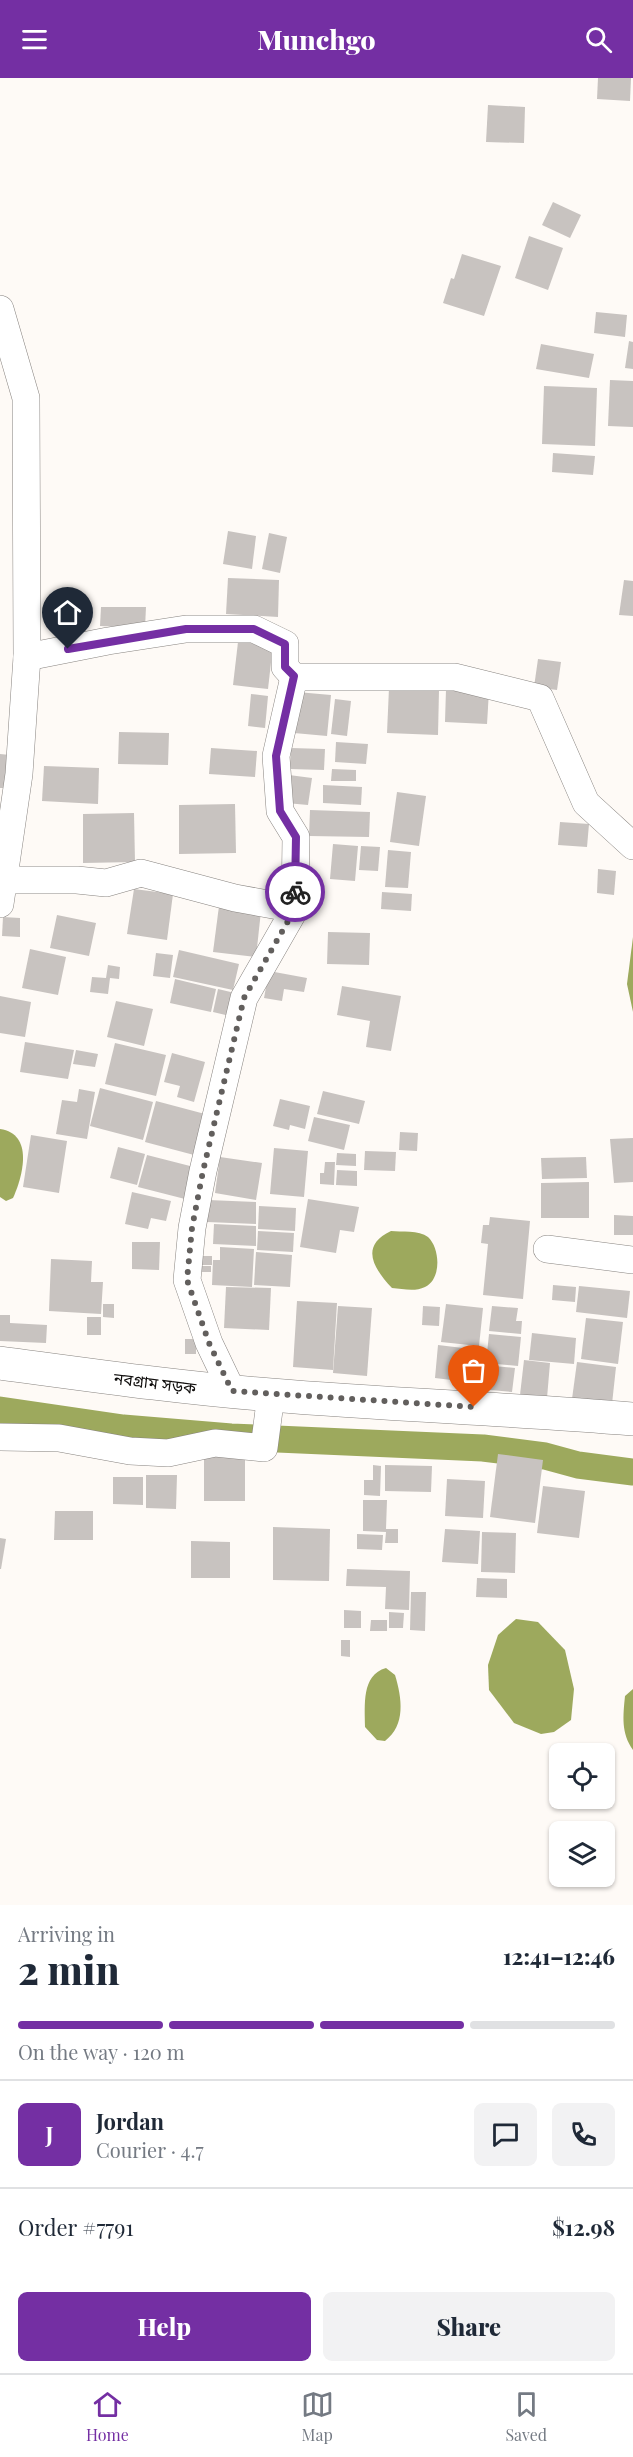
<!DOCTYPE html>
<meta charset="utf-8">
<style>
:root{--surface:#fff;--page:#f2f2f3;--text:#1f2937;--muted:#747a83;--line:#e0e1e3;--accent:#742fa3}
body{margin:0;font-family:"Playfair Display","Noto Sans Bengali",serif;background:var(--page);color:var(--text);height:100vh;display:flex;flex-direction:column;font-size:22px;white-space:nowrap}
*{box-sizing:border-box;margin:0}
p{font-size:20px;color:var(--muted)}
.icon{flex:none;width:33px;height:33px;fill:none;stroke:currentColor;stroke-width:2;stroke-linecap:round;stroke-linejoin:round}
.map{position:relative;height:1827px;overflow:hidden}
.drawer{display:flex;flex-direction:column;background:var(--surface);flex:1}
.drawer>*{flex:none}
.fabs{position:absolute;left:549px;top:1665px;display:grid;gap:12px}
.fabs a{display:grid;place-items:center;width:66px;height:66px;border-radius:9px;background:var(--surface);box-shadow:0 2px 4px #0004;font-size:30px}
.pin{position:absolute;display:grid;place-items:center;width:51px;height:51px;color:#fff;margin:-62px -26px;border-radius:50% 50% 50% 0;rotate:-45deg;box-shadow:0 0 6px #0007}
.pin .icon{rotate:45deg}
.courier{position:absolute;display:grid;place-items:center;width:60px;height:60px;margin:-30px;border:4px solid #742fa3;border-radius:50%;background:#fff;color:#222;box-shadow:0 2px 8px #0007}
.overview em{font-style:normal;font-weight:800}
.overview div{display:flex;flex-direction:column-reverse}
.overview{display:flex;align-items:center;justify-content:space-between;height:102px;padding:0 18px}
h1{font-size:39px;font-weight:800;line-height:45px}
.bar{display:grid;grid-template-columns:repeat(4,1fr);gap:9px 6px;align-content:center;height:72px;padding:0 18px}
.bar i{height:8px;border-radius:4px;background:var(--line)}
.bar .on{background:var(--accent)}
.bar p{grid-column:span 4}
.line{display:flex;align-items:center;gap:15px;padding:0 18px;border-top:2px solid var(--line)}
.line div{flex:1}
.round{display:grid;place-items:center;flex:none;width:63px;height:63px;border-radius:9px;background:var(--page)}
.primary-button{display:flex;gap:12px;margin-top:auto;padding:12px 18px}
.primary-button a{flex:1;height:69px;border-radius:9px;background:var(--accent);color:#fff;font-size:24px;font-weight:800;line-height:69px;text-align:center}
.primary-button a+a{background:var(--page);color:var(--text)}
header{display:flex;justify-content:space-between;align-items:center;height:78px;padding:0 18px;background:var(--accent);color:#fff;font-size:27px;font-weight:800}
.tabs{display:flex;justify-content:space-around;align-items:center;height:84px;border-top:2px solid var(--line);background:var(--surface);font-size:16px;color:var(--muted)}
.tabs a{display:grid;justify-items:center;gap:3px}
.tabs .on{color:var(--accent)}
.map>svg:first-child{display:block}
.water{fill:#9da95d}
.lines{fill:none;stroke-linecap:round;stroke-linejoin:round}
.canal{stroke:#9da95d;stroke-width:27}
.building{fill:#c8c3c0}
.minor-casing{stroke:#888480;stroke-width:28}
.secondary-casing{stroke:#888480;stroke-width:34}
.minor{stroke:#fff;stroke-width:27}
.secondary{stroke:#fff;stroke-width:33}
.done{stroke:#625f5d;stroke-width:6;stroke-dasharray:0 10.8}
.route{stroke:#742fa3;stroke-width:8}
.labels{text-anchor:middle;stroke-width:4.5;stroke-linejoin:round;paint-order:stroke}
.street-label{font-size:16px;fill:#0e0c0b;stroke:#fff}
</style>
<header><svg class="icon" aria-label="menu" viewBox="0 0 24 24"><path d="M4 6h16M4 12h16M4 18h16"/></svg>Munchgo<svg class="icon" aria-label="search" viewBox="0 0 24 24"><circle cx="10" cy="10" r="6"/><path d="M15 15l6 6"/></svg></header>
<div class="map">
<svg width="633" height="1827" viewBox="0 0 633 1827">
<rect width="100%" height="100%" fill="#fefaf6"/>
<!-- water -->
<g class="water">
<polygon points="633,859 633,934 627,906"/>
<path d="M0 1051C34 1056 23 1098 13 1120L6 1123 0 1119Z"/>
<path d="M391 1153C401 1154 419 1152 428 1159 440 1170 442 1201 425 1209 415 1214 403 1211 392 1210 374 1191 359 1168 391 1153Z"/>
<polygon points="516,1541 538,1544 565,1572 574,1611 571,1642 554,1654 541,1656 514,1645 489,1612 488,1587 498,1557"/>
<path d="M386 1590 395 1597C402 1620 406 1647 385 1663L377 1662 365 1649C365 1628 361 1597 386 1590Z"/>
<path d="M633 1611V1672C621 1655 623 1638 625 1618Z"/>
</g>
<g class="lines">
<!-- canal -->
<polyline class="canal" points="0,1332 123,1350 231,1359 483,1370 545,1378 578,1387 633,1394"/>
</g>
<!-- building -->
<g class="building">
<polygon points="598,0 631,0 630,23 597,21"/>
<polygon points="488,27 525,29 524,65 486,64"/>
<polygon points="553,124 581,137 570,160 542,147"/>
<polygon points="529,158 563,170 548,212 515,200"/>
<polygon points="462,176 501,188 484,238 443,225 451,200 454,201"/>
<polygon points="596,234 627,237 625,259 594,255"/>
<polygon points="629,263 633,264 633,291 625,290"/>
<polygon points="541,266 594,276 589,300 536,291"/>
<polygon points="610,302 633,303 633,349 608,348"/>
<polygon points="544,308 597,310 595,368 542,366"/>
<polygon points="553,375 595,378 593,397 552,394"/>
<polygon points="228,453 256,458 252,491 223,486"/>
<polygon points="269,455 287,459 280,495 262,491"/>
<polygon points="228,500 279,502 278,539 226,536"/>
<polygon points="624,502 633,503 633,538 619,537"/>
<polygon points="101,529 146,529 145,550 100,548"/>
<polygon points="238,564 273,567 268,611 233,607"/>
<polygon points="538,581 561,584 557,612 534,609"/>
<polygon points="389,610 439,612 438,657 387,655"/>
<polygon points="446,611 489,613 487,646 445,644"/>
<polygon points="297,614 331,617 327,658 294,655"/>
<polygon points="251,616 268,618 265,650 248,648"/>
<polygon points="335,621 351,623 347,658 331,656"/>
<polygon points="119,654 169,655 168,687 118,686"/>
<polygon points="336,664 368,666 366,686 335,684"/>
<polygon points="211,670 257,673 255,699 209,696"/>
<polygon points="291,670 325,671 324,692 290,691"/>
<polygon points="0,676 10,677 9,710 0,710"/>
<polygon points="44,688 99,690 98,726 42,723"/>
<polygon points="332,691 356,692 356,703 331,703"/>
<polygon points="289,697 312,700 308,727 286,725"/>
<polygon points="323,707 362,709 361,727 323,725"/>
<polygon points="397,714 426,718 419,768 390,764"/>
<polygon points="235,726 236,775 179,776 179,727"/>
<polygon points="310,732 370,734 369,759 309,758"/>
<polygon points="134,735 135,784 83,785 83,736"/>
<polygon points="560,744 589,746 587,769 558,767"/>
<polygon points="333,766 358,768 355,803 330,801"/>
<polygon points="361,768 380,769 378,793 359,792"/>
<polygon points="388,772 411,774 408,810 385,809"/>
<polygon points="598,791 616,793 614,817 597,815"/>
<polygon points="134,811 173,816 167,862 127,856"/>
<polygon points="382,814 412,816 411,833 381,831"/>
<polygon points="219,828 261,833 256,879 213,874"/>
<polygon points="57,837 96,845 89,878 50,870"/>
<polygon points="3,839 20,840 20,859 2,858"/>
<polygon points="328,854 370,855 369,887 327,886"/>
<polygon points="30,871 66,879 58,917 22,910"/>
<polygon points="179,872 239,886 233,912 173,899"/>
<polygon points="156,875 173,877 170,900 153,898"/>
<polygon points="108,887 120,889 119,901 110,900 108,916 90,914 92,899 106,900"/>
<polygon points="269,893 307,900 304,914 284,911 282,923 264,920"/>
<polygon points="175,901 216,911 211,934 170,925"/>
<polygon points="342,908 401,918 391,973 366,969 370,943 337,937"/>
<polygon points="218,911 239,916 234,939 213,934"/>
<polygon points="0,918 31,924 25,959 0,955"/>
<polygon points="116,923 153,931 144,968 107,959"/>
<polygon points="25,964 74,972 68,1001 20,994"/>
<polygon points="115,965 166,977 156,1018 105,1006"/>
<polygon points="76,972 98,976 95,989 73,986"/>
<polygon points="172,975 205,984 194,1024 177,1019 180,1008 164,1004"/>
<polygon points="100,1010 153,1024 143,1062 90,1048"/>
<polygon points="79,1011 95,1014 87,1061 56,1056 62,1022 77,1024"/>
<polygon points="323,1013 365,1023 359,1046 317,1036"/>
<polygon points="280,1021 310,1028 305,1051 290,1047 289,1052 273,1048"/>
<polygon points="156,1023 205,1036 194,1077 145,1064"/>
<polygon points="314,1039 350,1047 344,1072 308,1063"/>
<polygon points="400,1054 418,1055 417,1073 399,1072"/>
<polygon points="31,1057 67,1063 59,1115 23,1109"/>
<polygon points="633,1060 633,1104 614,1105 610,1061"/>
<polygon points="118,1069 145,1076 137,1107 110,1100"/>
<polygon points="274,1070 308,1073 304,1119 270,1116"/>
<polygon points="365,1073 396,1074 395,1093 364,1092"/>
<polygon points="337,1075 356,1076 356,1088 336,1087"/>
<polygon points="147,1077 194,1089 185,1121 138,1109"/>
<polygon points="220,1079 262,1085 256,1122 215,1115"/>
<polygon points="586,1079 587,1100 542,1101 541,1080"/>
<polygon points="325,1084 335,1084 334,1107 320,1106 320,1095 324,1095"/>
<polygon points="337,1092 357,1093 357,1108 336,1107"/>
<polygon points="589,1104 589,1140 541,1140 541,1105"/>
<polygon points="132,1114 171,1123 166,1143 151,1140 148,1151 125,1146"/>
<polygon points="308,1121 359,1129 354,1154 340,1152 336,1175 300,1169"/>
<polygon points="208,1122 256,1124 256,1146 207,1144"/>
<polygon points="259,1128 296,1130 295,1153 258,1151"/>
<polygon points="614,1137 633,1138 633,1157 614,1157"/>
<polygon points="490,1139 530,1143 523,1221 483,1217 488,1166 481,1165 483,1147 489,1147"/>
<polygon points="214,1146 256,1148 256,1168 213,1166"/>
<polygon points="258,1153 294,1155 293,1174 257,1172"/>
<polygon points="132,1164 160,1164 159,1192 132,1191"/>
<polygon points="220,1169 254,1171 252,1209 212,1207 213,1182 220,1182"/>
<polygon points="256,1174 292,1177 290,1209 254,1207"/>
<rect x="198" y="1178" width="14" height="9"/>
<polygon points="51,1181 92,1183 91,1204 103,1204 101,1236 49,1233"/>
<rect x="199" y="1188" width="12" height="6"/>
<polygon points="553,1207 576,1209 575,1224 552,1222"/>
<polygon points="579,1208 630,1213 627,1240 576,1234"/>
<polygon points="226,1209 271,1210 269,1252 224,1250"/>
<polygon points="297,1223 337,1225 333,1292 293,1289"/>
<polygon points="103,1226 114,1226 114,1240 103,1239"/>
<polygon points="446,1226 483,1230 479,1268 441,1264"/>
<polygon points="338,1228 372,1230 367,1298 333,1295"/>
<polygon points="423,1228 440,1229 439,1248 422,1247"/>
<polygon points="492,1228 518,1230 516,1243 522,1243 521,1256 489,1253"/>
<polygon points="0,1237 10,1237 10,1245 47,1247 46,1265 0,1263"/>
<rect x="87" y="1239" width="14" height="18"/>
<polygon points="586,1240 623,1244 618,1286 581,1281"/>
<polygon points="532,1255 576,1260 574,1286 529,1282"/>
<polygon points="489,1256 521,1259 518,1288 486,1285"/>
<rect x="185" y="1261" width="11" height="15"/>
<polygon points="438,1267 480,1272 476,1305 435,1300"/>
<polygon points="524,1282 550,1285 547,1320 520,1317"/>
<polygon points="577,1284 616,1289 612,1326 572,1321"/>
<polygon points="482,1287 515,1290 512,1314 479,1311"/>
<polygon points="204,1370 245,1371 245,1423 204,1423"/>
<polygon points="498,1376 543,1382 535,1445 490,1439"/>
<polygon points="373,1387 381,1388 380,1418 364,1417 364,1402 373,1402"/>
<polygon points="385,1387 432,1388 431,1414 385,1413"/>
<polygon points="146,1397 177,1397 176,1431 146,1430"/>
<polygon points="113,1399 143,1399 143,1427 113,1426"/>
<polygon points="447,1401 485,1403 483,1440 445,1438"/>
<polygon points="543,1408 585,1413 579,1460 537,1455"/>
<polygon points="363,1422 387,1422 386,1451 398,1451 398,1465 385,1465 386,1454 363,1453"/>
<polygon points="55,1433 93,1433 93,1462 54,1462"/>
<polygon points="273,1449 330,1451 329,1503 273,1502"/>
<polygon points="445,1451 480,1453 478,1486 442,1484"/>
<polygon points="482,1454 516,1455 515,1495 481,1494"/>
<polygon points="357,1456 383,1457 382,1472 357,1471"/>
<polygon points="0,1460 6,1461 1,1491 0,1491"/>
<polygon points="191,1463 230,1464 230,1500 191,1500"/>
<polygon points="347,1491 410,1493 409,1532 385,1531 386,1509 346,1508"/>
<polygon points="477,1500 507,1501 507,1520 476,1519"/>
<polygon points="411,1514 426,1514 425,1553 410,1552"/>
<polygon points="344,1532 361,1533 361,1550 344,1550"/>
<polygon points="389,1534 404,1535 403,1550 389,1550"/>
<polygon points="371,1542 387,1542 387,1553 370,1553"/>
<polygon points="341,1562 350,1562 350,1579 341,1578"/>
</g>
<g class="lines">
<defs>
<g id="minor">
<polyline points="0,231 26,320 27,579 19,696 0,826"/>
<polyline points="27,579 108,563 186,551 254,551 285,566 285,589 294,599 455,599 540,620 586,725 633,768"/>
<polyline points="0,800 3,802 77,802 106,805 141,795 235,820 295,831"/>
<polyline points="547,1171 633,1182"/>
<polyline points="232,1313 209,1265 187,1202 192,1150 203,1093 244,920 295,831 296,759 280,733 276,678 294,599"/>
<polyline points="0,1359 59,1360 130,1373 168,1375 215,1365 264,1370 271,1317"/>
</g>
<path id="secondary" d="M0 1285C90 1297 180 1310 271 1317 391 1327 512 1331 633 1341"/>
</defs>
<!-- minor casing -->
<use href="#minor" class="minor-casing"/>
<!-- secondary casing -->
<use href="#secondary" class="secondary-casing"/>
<!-- minor -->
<use href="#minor" class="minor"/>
<!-- secondary -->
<use href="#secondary" class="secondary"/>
</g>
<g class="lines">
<!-- done -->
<polyline class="done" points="295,814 295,831 244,920 203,1093 192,1150 187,1202 209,1265 232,1313 474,1329"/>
<!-- route -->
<polyline class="route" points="68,571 186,551 254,551 285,566 285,589 294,598 276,678 280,733 296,759 295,814"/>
</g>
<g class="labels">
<!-- street labels -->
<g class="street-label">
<text transform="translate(155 1305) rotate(7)" y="6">নবগ্রাম সড়ক</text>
</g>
</g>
</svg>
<div class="fabs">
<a><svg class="icon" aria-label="locate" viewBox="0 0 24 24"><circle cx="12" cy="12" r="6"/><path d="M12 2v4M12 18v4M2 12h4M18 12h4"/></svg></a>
<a><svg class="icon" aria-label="layers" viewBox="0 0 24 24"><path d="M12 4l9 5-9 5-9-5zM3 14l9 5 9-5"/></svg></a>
</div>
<div class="pin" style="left:474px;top:1329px;background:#ea580c"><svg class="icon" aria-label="bag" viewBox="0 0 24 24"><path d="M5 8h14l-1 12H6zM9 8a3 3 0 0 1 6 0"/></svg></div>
<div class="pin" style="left:68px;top:571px;background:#1f2937"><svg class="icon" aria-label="home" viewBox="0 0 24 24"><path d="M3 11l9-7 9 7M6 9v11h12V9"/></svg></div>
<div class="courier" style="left:295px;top:814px"><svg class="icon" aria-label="bike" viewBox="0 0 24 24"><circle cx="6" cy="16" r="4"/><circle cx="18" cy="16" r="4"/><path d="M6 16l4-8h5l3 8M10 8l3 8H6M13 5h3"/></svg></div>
</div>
<section class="drawer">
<div class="overview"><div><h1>2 min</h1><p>Arriving in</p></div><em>12:41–12:46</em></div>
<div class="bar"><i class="on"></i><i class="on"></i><i class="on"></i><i></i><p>On the way · 120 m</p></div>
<div class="line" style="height:108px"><b class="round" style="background:var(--accent);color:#fff">J</b><div><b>Jordan</b><p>Courier · 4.7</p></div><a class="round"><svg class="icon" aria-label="chat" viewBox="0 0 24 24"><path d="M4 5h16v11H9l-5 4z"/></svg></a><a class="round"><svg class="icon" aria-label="phone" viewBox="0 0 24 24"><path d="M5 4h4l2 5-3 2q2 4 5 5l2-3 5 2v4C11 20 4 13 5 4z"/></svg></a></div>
<div class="line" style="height:78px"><div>Order #7791</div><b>$12.98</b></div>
<div class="primary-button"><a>Help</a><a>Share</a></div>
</section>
<nav class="tabs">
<a class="on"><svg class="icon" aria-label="home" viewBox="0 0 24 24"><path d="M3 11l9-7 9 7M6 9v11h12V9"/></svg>Home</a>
<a><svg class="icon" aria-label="map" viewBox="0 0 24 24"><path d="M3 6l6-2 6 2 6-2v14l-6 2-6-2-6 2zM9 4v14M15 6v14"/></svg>Map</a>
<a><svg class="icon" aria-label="saved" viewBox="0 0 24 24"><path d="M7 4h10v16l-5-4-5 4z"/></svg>Saved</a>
</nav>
